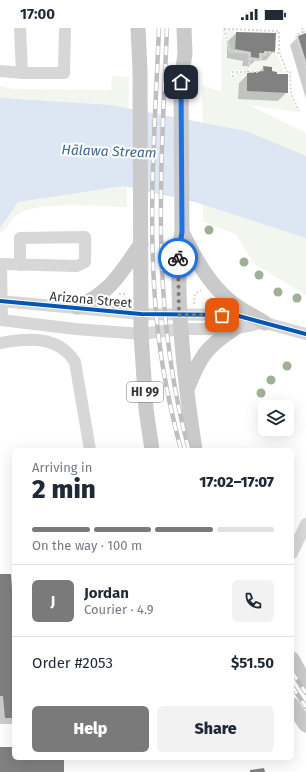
<!DOCTYPE html>
<meta charset="utf-8">
<style>
:root{--surface:#fff;--page:#f2f2f3;--text:#1f2937;--muted:#747a83;--line:#e0e1e3;--accent:#7a7a7a}
body{margin:0;font-family:"Fira Sans",sans-serif;background:var(--page);color:var(--text);height:100vh;display:flex;flex-direction:column;font-size:15px;white-space:nowrap}
*{box-sizing:border-box;margin:0}
p{font-size:13px;color:var(--muted)}
.icon{flex:none;width:22px;height:22px;fill:none;stroke:currentColor;stroke-width:2;stroke-linecap:round;stroke-linejoin:round}
.map{position:relative;flex:1;overflow:hidden}
.side{position:absolute;left:12px;top:420px;width:282px;height:312px;display:flex;flex-direction:column;background:var(--surface);border-radius:6px;box-shadow:0 4px 16px #0002}
.side>*{flex:none}
.controls{position:absolute;left:258px;top:372px;display:grid;gap:8px}
.controls a{display:grid;place-items:center;width:36px;height:36px;border-radius:6px;background:var(--surface);box-shadow:0 4px 16px #0002;font-size:20px}
.pin{position:absolute;display:grid;place-items:center;width:34px;height:34px;color:#fff;margin:-17px;border-radius:8px;box-shadow:0 2px 6px #0006}
.courier{position:absolute;display:grid;place-items:center;width:40px;height:40px;margin:-20px;border:3px solid #1a73e8;border-radius:50%;background:#fff;color:#222;box-shadow:0 1px 5px #0007}
.summary em{font-style:normal;font-weight:800}
.summary div{display:flex;flex-direction:column-reverse}
.summary{display:flex;align-items:center;justify-content:space-between;height:68px;padding:0 20px}
h1{font-size:26px;font-weight:800;line-height:30px}
.bar{display:grid;grid-template-columns:repeat(4,1fr);gap:6px 4px;align-content:center;height:48px;padding:0 20px}
.bar i{height:5px;border-radius:3px;background:var(--line)}
.bar .selected{background:var(--accent)}
.bar p{grid-column:span 4}
.line{display:flex;align-items:center;gap:10px;padding:0 20px;border-top:1px solid var(--line)}
.line div{flex:1}
.round{display:grid;place-items:center;flex:none;width:42px;height:42px;border-radius:6px;background:var(--page)}
.cta{display:flex;gap:8px;margin-top:auto;padding:8px 20px}
.cta a{flex:1;height:46px;border-radius:6px;background:var(--accent);color:#fff;font-size:16px;font-weight:800;line-height:46px;text-align:center}
.cta a+a{background:var(--page);color:var(--text)}
.status{display:flex;justify-content:space-between;align-items:center;height:28px;padding:0 20px;background:var(--surface);direction:ltr}
.status svg{height:11px;fill:currentColor}
.map>svg:first-child{display:block}
.green{fill:#f2f6ee}
.water{fill:#dde7f3}
.shadow{fill:#0003}
.building{fill:#818181}
.lines{fill:none;stroke-linecap:round;stroke-linejoin:round}
.path{stroke:#d7d7d7;stroke-width:2;stroke-dasharray:2 2;stroke-linecap:butt}
.minor{stroke:#d7d7d7;stroke-width:12}
.major{stroke:#cacaca;stroke-width:15}
.rail-casing{stroke:#bebebe;stroke-width:4.5}
.rail{stroke:#fff;stroke-width:3;stroke-dasharray:9;stroke-linecap:butt}
.cycleway-casing{stroke:#fff;stroke-width:6}
.cycleway{stroke:#0057b8;stroke-width:4}
.tree{fill:#9eb095}
.done{stroke:#7a7a7a;stroke-width:4;stroke-dasharray:0 7.2}
.route{stroke:#1a73e8;stroke-width:5}
.labels{text-anchor:middle;stroke-width:4;stroke-linejoin:round;paint-order:stroke}
.shield{fill:#fff;stroke:#707070;stroke-width:1}
.shield-label{font-size:12px;font-weight:bold;fill:#333}
.street-label{font-size:13px;fill:#333;stroke:#fff}
.water-label{font-size:14px;font-style:italic;fill:#3e6897;stroke:#fff}
</style>
<div class="status"><b>17:00</b><svg viewBox="0 0 49 12"><path d="M0 12V9h3v3zM5 12V6h3v6zM10 12V3h3v9zM15 12V0h3v12zM26 1h20v11H26zM47 4h2v5h-2z"/></svg></div>
<div class="map">
<svg width="306" height="744" viewBox="0 0 306 744">
<rect width="100%" height="100%" fill="#fff"/>
<!-- green -->
<g class="green">
<polygon points="222,1 229,25 248,26 248,43 231,42 231,49 235,49 235,45 247,45 247,63 288,65 298,84 249,77 306,105 306,149 203,106 202,57 221,64"/>
<polygon points="226,3 235,3 235,21 231,22"/>
<polygon points="267,26 277,27 285,46 272,43 272,39 264,38 264,43 250,42 251,33 262,33 263,28 267,28"/>
<polygon points="112,48 129,49 128,100 0,79 0,58 14,61 111,62"/>
<path d="M126 123 127 179C101 179 39 172 18 186 13 189 8 200 0 206V191L5 169Z"/>
<polygon points="202,145 306,187 306,267 253,235 236,206 203,194"/>
</g>
<!-- water -->
<polygon class="water" points="0,70 111,77 246,103 306,128 306,210 195,174 123,158 18,174 0,200"/>
<!-- shadow -->
<g class="shadow">
<polygon points="236,5 274,23 266,32 255,33 249,38 242,38 243,33 227,30 227,14"/>
<polygon points="306,6 306,71 290,17 298,9"/>
<polygon points="264,39 287,64 278,73 238,71 239,55 248,46 258,45"/>
<polygon points="0,547 14,587 14,696 0,696"/>
</g>
<!-- building -->
<g class="building">
<polygon points="236,4 276,5 275,24 264,23 264,25 259,25 259,30 251,29 251,24 235,21"/>
<polygon points="306,5 306,33 298,8"/>
<polygon points="263,38 272,39 272,43 277,44 277,46 288,46 288,65 247,63 247,45 264,43"/>
<polygon points="0,546 11,546 14,586 14,690 5,690 3,668 0,668"/>
<polygon points="0,719 14,719 14,730 64,730 64,744 0,744"/>
<polygon points="264,740 265,744 250,744 250,742"/>
</g>
<g class="lines">
<!-- path -->
<g class="path">
<polyline points="302,0 303,4 306,3"/>
<polyline points="224,1 279,3 279,23 287,44 290,44 291,66 299,83"/>
<polyline points="224,1 230,23 250,25 248,44 233,44 233,49"/>
<polyline points="303,4 296,7 306,40"/>
<polyline points="250,31 261,32 261,26 266,27 266,24 280,25"/>
<polyline points="248,44 258,44"/>
<polyline points="119,266 125,266"/>
<polyline points="194,276 195,266 201,262"/>
</g>
<!-- minor -->
<g class="minor">
<polyline points="0,43 22,45 20,0"/>
<polyline points="22,45 64,45 65,0"/>
<polyline points="0,236 1,236 2,292"/>
<polyline points="1,236 77,238 85,234 85,209 20,210 20,237"/>
<polyline points="0,273 141,286 235,287 306,306"/>
<polyline points="0,292 76,301 141,306 181,301 234,301 262,295"/>
<path d="M0 315C28 310 58 307 75 334L90 422"/>
<polyline points="292,525 306,496"/>
</g>
<!-- major -->
<g class="major">
<polyline points="138,0 140,42 141,306 146,381 152,422"/>
<path d="M184 0 185 25 181 54 182 204C178 223 179 242 179 262 180 315 187 369 195 422"/>
<path d="M182 204C195 230 208 255 231 274 241 282 254 288 265 295"/>
<path d="M77 279C112 264 120 245 141 216"/>
<path d="M188 359C200 329 206 319 234 301"/>
<polyline points="292,631 306,656"/>
<polyline points="292,677 306,697"/>
</g>
<defs>
<g id="rail">
<path d="M159 0C155 97 147 197 157 294 161 337 170 380 181 422"/>
<path d="M167 0C161 145 150 280 189 422"/>
<polyline points="292,644 306,665"/>
<polyline points="292,658 306,679"/>
</g>
</defs>
<!-- rail casing -->
<use href="#rail" class="rail-casing"/>
<!-- rail -->
<use href="#rail" class="rail"/>
<defs>
<polyline id="cycleway" points="0,273 141,286 235,287 306,306"/>
</defs>
<!-- cycleway casing -->
<use href="#cycleway" class="cycleway-casing"/>
<!-- cycleway -->
<use href="#cycleway" class="cycleway"/>
</g>
<!-- trees -->
<g class="tree">
<circle cx="209" cy="202" r="4.5"/>
<circle cx="244" cy="234" r="4.5"/>
<circle cx="259" cy="247" r="4.5"/>
<circle cx="278" cy="264" r="4.5"/>
<circle cx="297" cy="270" r="4.5"/>
<circle cx="287" cy="338" r="4.5"/>
<circle cx="271" cy="352" r="4.5"/>
<circle cx="261" cy="365" r="4.5"/>
</g>
<g class="lines">
<!-- done -->
<polyline class="done" points="178,230 179,287 222,287"/>
<!-- route -->
<polyline class="route" points="178,230 182,204 181,54"/>
</g>
<g class="labels">
<!-- shield labels -->
<rect class="shield" x="127" y="354" width="36" height="20" rx="3"/>
<g class="shield-label">
<text x="145" y="368">HI 99</text>
</g>
<!-- street labels -->
<g class="street-label">
<text transform="translate(91 271) rotate(5)" y="5">Arizona Street</text>
</g>
<!-- water labels -->
<g class="water-label">
<text transform="translate(109 123) rotate(2)" y="5">Hālawa Stream</text>
</g>
</g>
</svg>
<div class="controls">
<a><svg class="icon" aria-label="layers" viewBox="0 0 24 24"><path d="M12 4l9 5-9 5-9-5zM3 14l9 5 9-5"/></svg></a>
</div>
<div class="pin" style="left:222px;top:287px;background:#ea580c"><svg class="icon" aria-label="bag" viewBox="0 0 24 24"><path d="M5 8h14l-1 12H6zM9 8a3 3 0 0 1 6 0"/></svg></div>
<div class="pin" style="left:181px;top:54px;background:#1f2937"><svg class="icon" aria-label="home" viewBox="0 0 24 24"><path d="M3 11l9-7 9 7M6 9v11h12V9"/></svg></div>
<div class="courier" style="left:178px;top:230px"><svg class="icon" aria-label="bike" viewBox="0 0 24 24"><circle cx="6" cy="16" r="4"/><circle cx="18" cy="16" r="4"/><path d="M6 16l4-8h5l3 8M10 8l3 8H6M13 5h3"/></svg></div>
<section class="side">
<div class="summary"><div><h1>2 min</h1><p>Arriving in</p></div><em>17:02–17:07</em></div>
<div class="bar"><i class="selected"></i><i class="selected"></i><i class="selected"></i><i></i><p>On the way · 100 m</p></div>
<div class="line" style="height:72px"><b class="round" style="background:var(--accent);color:#fff">J</b><div><b>Jordan</b><p>Courier · 4.9</p></div><a class="round"><svg class="icon" aria-label="phone" viewBox="0 0 24 24"><path d="M5 4h4l2 5-3 2q2 4 5 5l2-3 5 2v4C11 20 4 13 5 4z"/></svg></a></div>
<div class="line" style="height:52px"><div>Order #2053</div><b>$51.50</b></div>
<div class="cta"><a>Help</a><a>Share</a></div>
</section>
</div>
